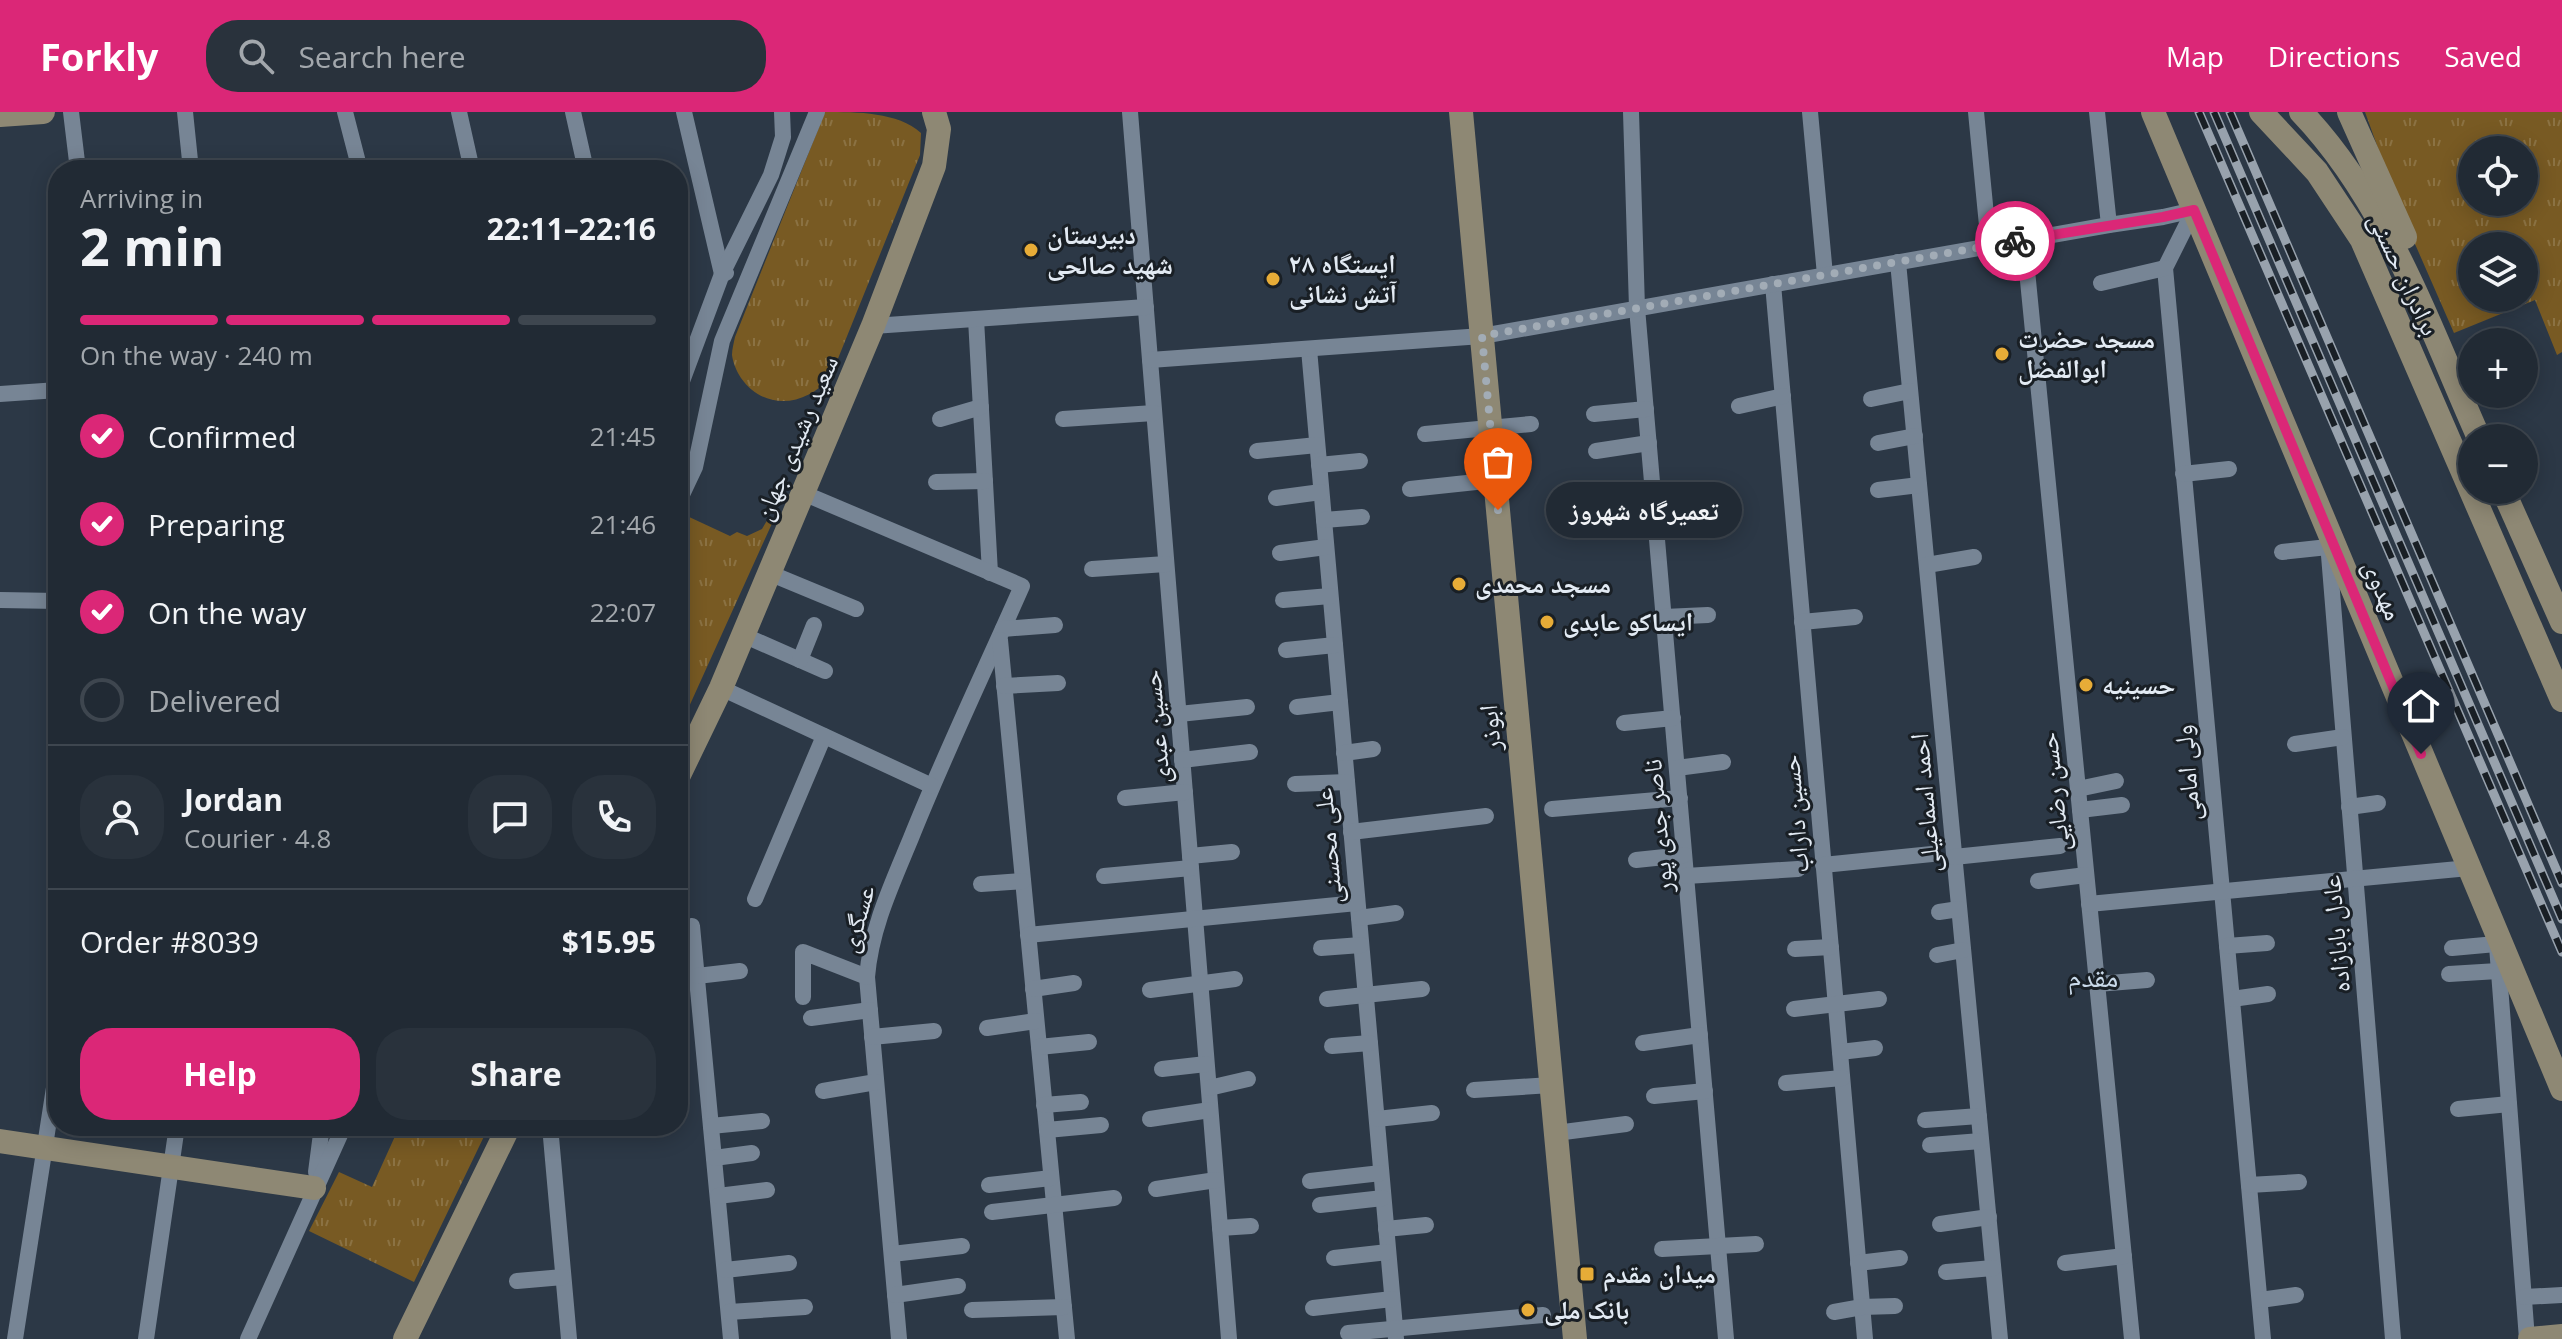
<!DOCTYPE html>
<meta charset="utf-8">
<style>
:root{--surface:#212a34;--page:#29323c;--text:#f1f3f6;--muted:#a2a7ac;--line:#3e464f;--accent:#db2777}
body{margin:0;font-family:"Open Sans","Noto Naskh Arabic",sans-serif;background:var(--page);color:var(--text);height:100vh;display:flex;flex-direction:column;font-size:30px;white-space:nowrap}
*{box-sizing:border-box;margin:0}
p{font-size:26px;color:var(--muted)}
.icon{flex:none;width:44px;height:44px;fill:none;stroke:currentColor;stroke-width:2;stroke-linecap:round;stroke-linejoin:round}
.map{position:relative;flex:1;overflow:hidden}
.drawer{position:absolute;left:48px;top:48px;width:640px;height:976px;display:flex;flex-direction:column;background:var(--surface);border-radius:32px;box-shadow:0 4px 20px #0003,0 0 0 2px var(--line)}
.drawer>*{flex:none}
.controls{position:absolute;left:2458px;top:24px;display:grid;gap:16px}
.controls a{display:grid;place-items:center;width:80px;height:80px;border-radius:50%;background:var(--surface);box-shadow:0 4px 20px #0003,0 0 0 2px var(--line);font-size:40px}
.pin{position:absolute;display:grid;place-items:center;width:68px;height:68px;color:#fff;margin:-82px -34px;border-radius:50% 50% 50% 0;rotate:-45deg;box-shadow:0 0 8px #0007}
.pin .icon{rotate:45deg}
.courier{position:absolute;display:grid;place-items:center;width:80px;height:80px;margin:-40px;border:6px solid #db2777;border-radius:50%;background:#fff;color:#222;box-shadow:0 2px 10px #0007}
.bubble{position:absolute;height:56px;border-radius:28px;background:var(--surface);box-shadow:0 4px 20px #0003,0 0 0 2px var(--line);font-size:26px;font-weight:700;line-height:56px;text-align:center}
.overview em{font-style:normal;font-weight:700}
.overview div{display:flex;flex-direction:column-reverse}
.overview{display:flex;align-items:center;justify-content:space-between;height:136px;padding:0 32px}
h1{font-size:52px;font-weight:700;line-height:60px}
.bar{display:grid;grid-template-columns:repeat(4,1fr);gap:12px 8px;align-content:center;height:96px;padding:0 32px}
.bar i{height:10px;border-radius:6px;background:var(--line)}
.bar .selected{background:var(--accent)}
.bar p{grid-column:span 4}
.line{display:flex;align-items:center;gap:20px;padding:0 32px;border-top:2px solid var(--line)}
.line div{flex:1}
.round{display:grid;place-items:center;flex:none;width:84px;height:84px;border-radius:32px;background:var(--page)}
ol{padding:0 32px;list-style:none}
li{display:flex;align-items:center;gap:24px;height:88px}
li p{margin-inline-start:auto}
li .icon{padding:8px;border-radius:50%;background:var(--accent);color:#fff;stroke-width:4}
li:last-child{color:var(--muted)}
li i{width:44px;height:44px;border:4px solid var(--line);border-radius:50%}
.button{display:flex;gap:16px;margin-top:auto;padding:16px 32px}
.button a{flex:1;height:92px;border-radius:32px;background:var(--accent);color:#fff;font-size:32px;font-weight:700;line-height:92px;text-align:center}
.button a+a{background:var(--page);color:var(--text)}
header{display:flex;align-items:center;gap:48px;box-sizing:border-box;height:112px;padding:0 40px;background:var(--accent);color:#fff}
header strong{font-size:38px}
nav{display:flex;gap:44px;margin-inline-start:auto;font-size:28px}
.search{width:560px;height:72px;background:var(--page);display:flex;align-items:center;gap:20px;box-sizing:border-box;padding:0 28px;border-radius:32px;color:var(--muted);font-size:30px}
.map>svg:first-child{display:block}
.park{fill:url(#park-tufts);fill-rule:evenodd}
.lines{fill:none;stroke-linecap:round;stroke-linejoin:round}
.street{stroke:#778595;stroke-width:16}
.secondary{stroke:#8e8874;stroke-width:24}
.rail-casing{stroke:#98a2ad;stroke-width:9}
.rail{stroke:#191f25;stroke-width:6;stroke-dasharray:18;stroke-linecap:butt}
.done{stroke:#a2acb6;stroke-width:8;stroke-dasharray:0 14.4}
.route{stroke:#db2777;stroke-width:10}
.poi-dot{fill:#e7ac37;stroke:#191f25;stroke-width:3}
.labels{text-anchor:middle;stroke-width:6;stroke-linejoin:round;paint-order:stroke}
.poi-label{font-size:26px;font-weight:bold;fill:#e2eaf3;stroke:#191f25;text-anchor:start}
.street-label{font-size:26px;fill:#e2eaf3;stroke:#191f25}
.neighbourhood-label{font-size:28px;fill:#c9d9e9;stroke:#191f25}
</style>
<header>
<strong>Forkly</strong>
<div class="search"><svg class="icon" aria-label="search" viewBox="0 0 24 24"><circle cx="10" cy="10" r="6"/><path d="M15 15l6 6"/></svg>Search here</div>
<nav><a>Map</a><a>Directions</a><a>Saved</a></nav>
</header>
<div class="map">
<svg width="2562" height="1227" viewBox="0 0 2562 1227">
<defs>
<pattern id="park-tufts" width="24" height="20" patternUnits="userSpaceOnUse" patternTransform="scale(2)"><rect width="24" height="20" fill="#785a23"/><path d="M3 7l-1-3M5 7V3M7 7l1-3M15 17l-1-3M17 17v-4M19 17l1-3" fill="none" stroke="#8b7243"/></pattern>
</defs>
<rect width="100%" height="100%" fill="#2c3846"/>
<!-- park -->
<g class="park">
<path d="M825 0C857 0 898 0 921 21L920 43 831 264C807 294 765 300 741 266 737 260 733 251 732 243 732 237 734 230 735 225Z"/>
<path d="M2365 0H2562V240L2557 243 2535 188 2454 221 2401 100ZM2472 38H2524V90H2472ZM2472 134H2524V186H2472Z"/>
<polygon points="687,404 730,424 737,420 747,424 762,417 769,405 774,407 678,619 678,424"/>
<polygon points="380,1014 489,1014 414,1170 309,1119 339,1060 372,1075 396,1022"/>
</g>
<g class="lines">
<!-- street -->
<g class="street">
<polyline points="71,0 78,58"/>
<polyline points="185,0 191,58"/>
<polyline points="345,0 360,58"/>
<polyline points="459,0 472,58"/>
<polyline points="573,0 586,58"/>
<polyline points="684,0 722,162 726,161"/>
<polyline points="1130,0 1229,1227"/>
<polyline points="1631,0 1637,196 1726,1227"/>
<polyline points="1810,0 1825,163"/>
<polyline points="1976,0 1989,134"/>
<polyline points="2097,0 2109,113"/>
<polyline points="2194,98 2165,156 2263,1227"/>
<polyline points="2024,128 2132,1227"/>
<polyline points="1898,150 2000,1227"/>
<polyline points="2101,171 2165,156"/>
<polyline points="1773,172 1865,1227"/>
<polyline points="976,207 990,461"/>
<polyline points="873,214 1146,195"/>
<polyline points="1309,237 1396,1227"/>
<polyline points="1150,248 1482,224 2109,113 2163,105 2194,98"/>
<polyline points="678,280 722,162 771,63 783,25 782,0"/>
<polyline points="0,282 58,278"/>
<polyline points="1871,287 1910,279"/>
<polyline points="1739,294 1783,284"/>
<polyline points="1594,302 1646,297"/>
<polyline points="940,307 981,295"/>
<polyline points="1063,307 1154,301"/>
<polyline points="1425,322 1531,312"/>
<polyline points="1878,331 1915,324"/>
<polyline points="1257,339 1317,333"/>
<polyline points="1596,339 1649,331"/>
<polyline points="1319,353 1360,349"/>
<polyline points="2183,362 2229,357"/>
<polyline points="936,370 985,369"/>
<polyline points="1410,377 1495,368"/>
<polyline points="1878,378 1919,373"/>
<path d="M803 381 1022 474C985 558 945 641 911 726 892 772 871 816 867 865L899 1227"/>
<polyline points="1276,386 1321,380"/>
<polyline points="678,391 695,355 722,229 817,0"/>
<polyline points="1609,406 1655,401"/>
<polyline points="1324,408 1362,405"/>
<polyline points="2328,431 2393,1227"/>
<polyline points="2282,440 2328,435"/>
<polyline points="1280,441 1326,435"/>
<polyline points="1927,453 1974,445"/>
<polyline points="1092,457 1166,452"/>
<polyline points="769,461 856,497"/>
<polyline points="0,488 58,489"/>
<polyline points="1283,488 1330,484"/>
<polyline points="1664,505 1708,503"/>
<polyline points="1802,510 1855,505"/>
<polyline points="1003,517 1055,513"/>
<polyline points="743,523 825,559"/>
<polyline points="1000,528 1067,1227"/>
<polyline points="1286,538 1335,533"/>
<polyline points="800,548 814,513"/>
<polyline points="1004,574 1058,571"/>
<polyline points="721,576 932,674"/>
<polyline points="1297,595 1340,590"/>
<polyline points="1179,602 1247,595"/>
<polyline points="1624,611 1673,606"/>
<polyline points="2295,632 2343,625"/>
<polyline points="1344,641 1373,637"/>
<polyline points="1182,648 1250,640"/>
<polyline points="1677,656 1723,650"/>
<polyline points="1295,672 1347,670"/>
<polyline points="2078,677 2116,669"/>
<polyline points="1125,686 1185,680"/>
<polyline points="2349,695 2378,691"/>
<polyline points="1552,697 1680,686"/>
<polyline points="2080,698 2122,693"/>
<polyline points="1351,720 1486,704"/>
<polyline points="1190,744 1232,740"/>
<polyline points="1954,745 2060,734"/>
<polyline points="1636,748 1684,743"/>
<polyline points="1823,753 1932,742"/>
<polyline points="1104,764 1191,756"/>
<polyline points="1686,764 1798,757"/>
<polyline points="2038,769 2086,763"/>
<polyline points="981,772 1023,769"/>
<polyline points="755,787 824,624"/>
<polyline points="2089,792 2469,756"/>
<polyline points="1939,800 1959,797"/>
<polyline points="1359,806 1396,801"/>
<polyline points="692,814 731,1227"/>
<polyline points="1028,823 1357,791"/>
<polyline points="2227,834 2267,831"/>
<polyline points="2497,834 2527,1227"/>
<polyline points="1321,836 1361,833"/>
<polyline points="2452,836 2496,832"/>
<polyline points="1795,837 1831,835"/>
<polyline points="1937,843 1963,838"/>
<polyline points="2449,862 2498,859"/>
<polyline points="697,864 740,859"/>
<polyline points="2097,872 2147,868"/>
<polyline points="1033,877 1074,871"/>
<polyline points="1150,878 1235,867"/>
<polyline points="803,885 803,840 867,865"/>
<polyline points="1327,887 1422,877"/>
<polyline points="2232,887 2268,882"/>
<polyline points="1794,897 1879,887"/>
<polyline points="811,906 870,898"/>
<polyline points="987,916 1036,909"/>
<polyline points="872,925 934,919"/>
<polyline points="1643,931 1700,923"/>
<polyline points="1332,934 1370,931"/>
<polyline points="1039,935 1089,930"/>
<polyline points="1840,940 1875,936"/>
<polyline points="1162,957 1206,952"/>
<polyline points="1786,971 1842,966"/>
<polyline points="1209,976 1248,967"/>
<polyline points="1474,978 1551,973"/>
<polyline points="823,979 876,970"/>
<polyline points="1654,984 1705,979"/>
<polyline points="1044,993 1081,990"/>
<polyline points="2458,997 2509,992"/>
<polyline points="1150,1007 1210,998"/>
<polyline points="1377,1007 1432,1001"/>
<polyline points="1925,1008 1979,1004"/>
<polyline points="550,1014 569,1227"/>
<polyline points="711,1014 762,1009"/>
<polyline points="1047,1018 1101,1013"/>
<polyline points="1556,1021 1626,1012"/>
<polyline points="1930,1033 1981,1029"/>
<polyline points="714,1046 752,1041"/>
<polyline points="316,1060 322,1014"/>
<polyline points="1310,1069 1381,1061"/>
<polyline points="989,1073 1051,1066"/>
<polyline points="2249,1073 2299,1070"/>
<polyline points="1156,1077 1216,1068"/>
<polyline points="718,1084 767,1078"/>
<polyline points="1320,1093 1383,1086"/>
<polyline points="992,1100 1114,1086"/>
<polyline points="1940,1112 1989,1105"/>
<polyline points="1220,1116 1251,1114"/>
<polyline points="1386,1117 1426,1113"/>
<polyline points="1662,1137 1756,1132"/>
<polyline points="892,1142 962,1134"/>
<polyline points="1334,1146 1388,1140"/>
<polyline points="1858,1151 1900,1146"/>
<polyline points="2065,1151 2124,1144"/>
<polyline points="725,1158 789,1151"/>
<polyline points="1946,1160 1993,1156"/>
<polyline points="517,1169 563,1165"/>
<polyline points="895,1183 958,1174"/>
<polyline points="2524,1185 2562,1183"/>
<polyline points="2260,1188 2296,1183"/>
<polyline points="1313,1196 1392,1187"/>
<polyline points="972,1198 1064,1195"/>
<polyline points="729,1200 805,1195"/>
<polyline points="1834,1200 1862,1195 1895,1194"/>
<polyline points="1348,1221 1543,1203"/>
<polyline points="15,1227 58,950"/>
<polyline points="146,1227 177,1014"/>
<polyline points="248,1227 344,1014"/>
</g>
<!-- secondary -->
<g class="secondary">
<polyline points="1461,0 1575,1227"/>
<polyline points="2153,0 2562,977"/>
<polyline points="2261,0 2317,60 2362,128 2562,588"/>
<path d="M2301 0C2387 90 2429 214 2479 326"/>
<polyline points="2349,0 2405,125"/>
<polyline points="0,3 43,0"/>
<polyline points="2503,378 2562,510"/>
<polyline points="678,665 721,576 873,214 934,54 939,17 934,0"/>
<polyline points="0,1029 314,1076"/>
<polyline points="405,1227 509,1014"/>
<polyline points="2530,1227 2562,1224"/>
</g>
<defs>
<g id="rail">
<polyline points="2199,0 2562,840"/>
<polyline points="2214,0 2562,807"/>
<polyline points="2230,0 2562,771"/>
</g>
</defs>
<!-- rail casing -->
<use href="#rail" class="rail-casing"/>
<!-- rail -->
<use href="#rail" class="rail"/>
</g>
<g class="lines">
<!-- done -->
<polyline class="done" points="1498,398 1482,224 2015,129"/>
<!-- route -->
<polyline class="route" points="2015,129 2163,105 2194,98 2421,642"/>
</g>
<!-- markers -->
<g class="poi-dot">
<circle cx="1031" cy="138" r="8"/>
<circle cx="1273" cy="167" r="8"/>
<circle cx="2002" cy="242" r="8"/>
<circle cx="1459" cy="472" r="8"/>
<circle cx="1547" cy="510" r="8"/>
<circle cx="2086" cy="573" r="8"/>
<rect x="1579" y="1154" width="16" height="16" rx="4"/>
<circle cx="1528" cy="1198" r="8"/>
</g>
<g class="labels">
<!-- poi labels -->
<g class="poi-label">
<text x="1047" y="132">دبیرستان<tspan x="1047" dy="30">شهید صالحی</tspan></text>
<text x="1289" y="161">ایستگاه ۲۸<tspan x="1289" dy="30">آتش نشانی</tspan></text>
<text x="2018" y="236">مسجد حضرت<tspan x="2018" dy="30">ابوالفضل</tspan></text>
<text x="1475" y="481">مسجد محمدی</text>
<text x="1563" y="519">ایساکو عابدی</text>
<text x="2102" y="582">حسینیه</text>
<text x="1603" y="1171">میدان مقدم</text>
<text x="1544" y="1207">بانک ملی</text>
</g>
<!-- street labels -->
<g class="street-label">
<text transform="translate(2404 162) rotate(65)" y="9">برادران حسنی</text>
<text transform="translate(796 326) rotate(-67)" y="9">سعید رشیدی جهان</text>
<text transform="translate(2383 478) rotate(67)" y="9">مهدوی</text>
<text transform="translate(1156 615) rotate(-95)" y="9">حسین عبدی</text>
<text transform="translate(1490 616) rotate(-95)" y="9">ابوذر</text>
<text transform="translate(2187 661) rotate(-95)" y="9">ولی امامی</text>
<text transform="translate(2054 680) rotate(-96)" y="9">حسن رضایی</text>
<text transform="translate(1925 691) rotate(-95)" y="9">احمد اسماعیلی</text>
<text transform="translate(1795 702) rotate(-95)" y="9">حسین داراب</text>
<text transform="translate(1658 714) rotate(-95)" y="9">ناصر جدی پور</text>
<text transform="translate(1328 734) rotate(-95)" y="9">علی محسنی</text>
<text transform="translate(857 807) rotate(-74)" y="9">عسگری</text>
<text transform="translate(2336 822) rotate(-95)" y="9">عادل بابازاده</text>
</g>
<!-- neighbourhood labels -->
<g class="neighbourhood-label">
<text x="2093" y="875">مقدم</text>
</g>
</g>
</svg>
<div class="controls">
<a><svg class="icon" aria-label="locate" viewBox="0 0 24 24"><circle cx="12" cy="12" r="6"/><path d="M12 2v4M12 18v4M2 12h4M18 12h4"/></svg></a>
<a><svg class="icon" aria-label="layers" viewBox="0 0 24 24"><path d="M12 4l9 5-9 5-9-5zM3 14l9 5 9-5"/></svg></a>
<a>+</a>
<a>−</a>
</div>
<div class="pin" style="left:1498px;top:398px;background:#ea580c"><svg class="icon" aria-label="bag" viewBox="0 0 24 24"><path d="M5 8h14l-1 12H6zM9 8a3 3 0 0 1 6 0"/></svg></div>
<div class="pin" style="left:2421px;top:642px;background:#1f2937"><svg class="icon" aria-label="home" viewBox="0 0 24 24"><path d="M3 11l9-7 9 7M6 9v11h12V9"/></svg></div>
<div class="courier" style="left:2015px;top:129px"><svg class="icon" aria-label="bike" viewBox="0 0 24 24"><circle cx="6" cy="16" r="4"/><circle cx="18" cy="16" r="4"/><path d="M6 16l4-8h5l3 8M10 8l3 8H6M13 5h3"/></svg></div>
<div class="bubble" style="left:1546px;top:370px;width:196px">تعمیرگاه شهروز</div>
<section class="drawer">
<div class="overview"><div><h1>2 min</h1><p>Arriving in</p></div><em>22:11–22:16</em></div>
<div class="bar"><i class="selected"></i><i class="selected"></i><i class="selected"></i><i></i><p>On the way · 240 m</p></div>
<ol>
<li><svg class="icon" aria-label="check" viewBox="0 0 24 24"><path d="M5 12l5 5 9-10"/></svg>Confirmed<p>21:45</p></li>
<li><svg class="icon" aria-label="check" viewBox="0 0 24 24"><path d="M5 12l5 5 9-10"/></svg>Preparing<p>21:46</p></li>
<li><svg class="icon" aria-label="check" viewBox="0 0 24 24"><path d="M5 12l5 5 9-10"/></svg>On the way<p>22:07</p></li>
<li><i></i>Delivered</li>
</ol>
<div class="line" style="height:144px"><a class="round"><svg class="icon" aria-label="person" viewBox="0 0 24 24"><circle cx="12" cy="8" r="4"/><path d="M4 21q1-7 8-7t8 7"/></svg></a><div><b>Jordan</b><p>Courier · 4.8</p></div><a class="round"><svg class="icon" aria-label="chat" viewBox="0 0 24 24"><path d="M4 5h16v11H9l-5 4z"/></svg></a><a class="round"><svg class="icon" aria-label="phone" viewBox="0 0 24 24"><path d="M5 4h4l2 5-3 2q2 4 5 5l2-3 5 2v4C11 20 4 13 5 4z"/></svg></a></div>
<div class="line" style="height:104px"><div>Order #8039</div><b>$15.95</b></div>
<div class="button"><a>Help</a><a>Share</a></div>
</section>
</div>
